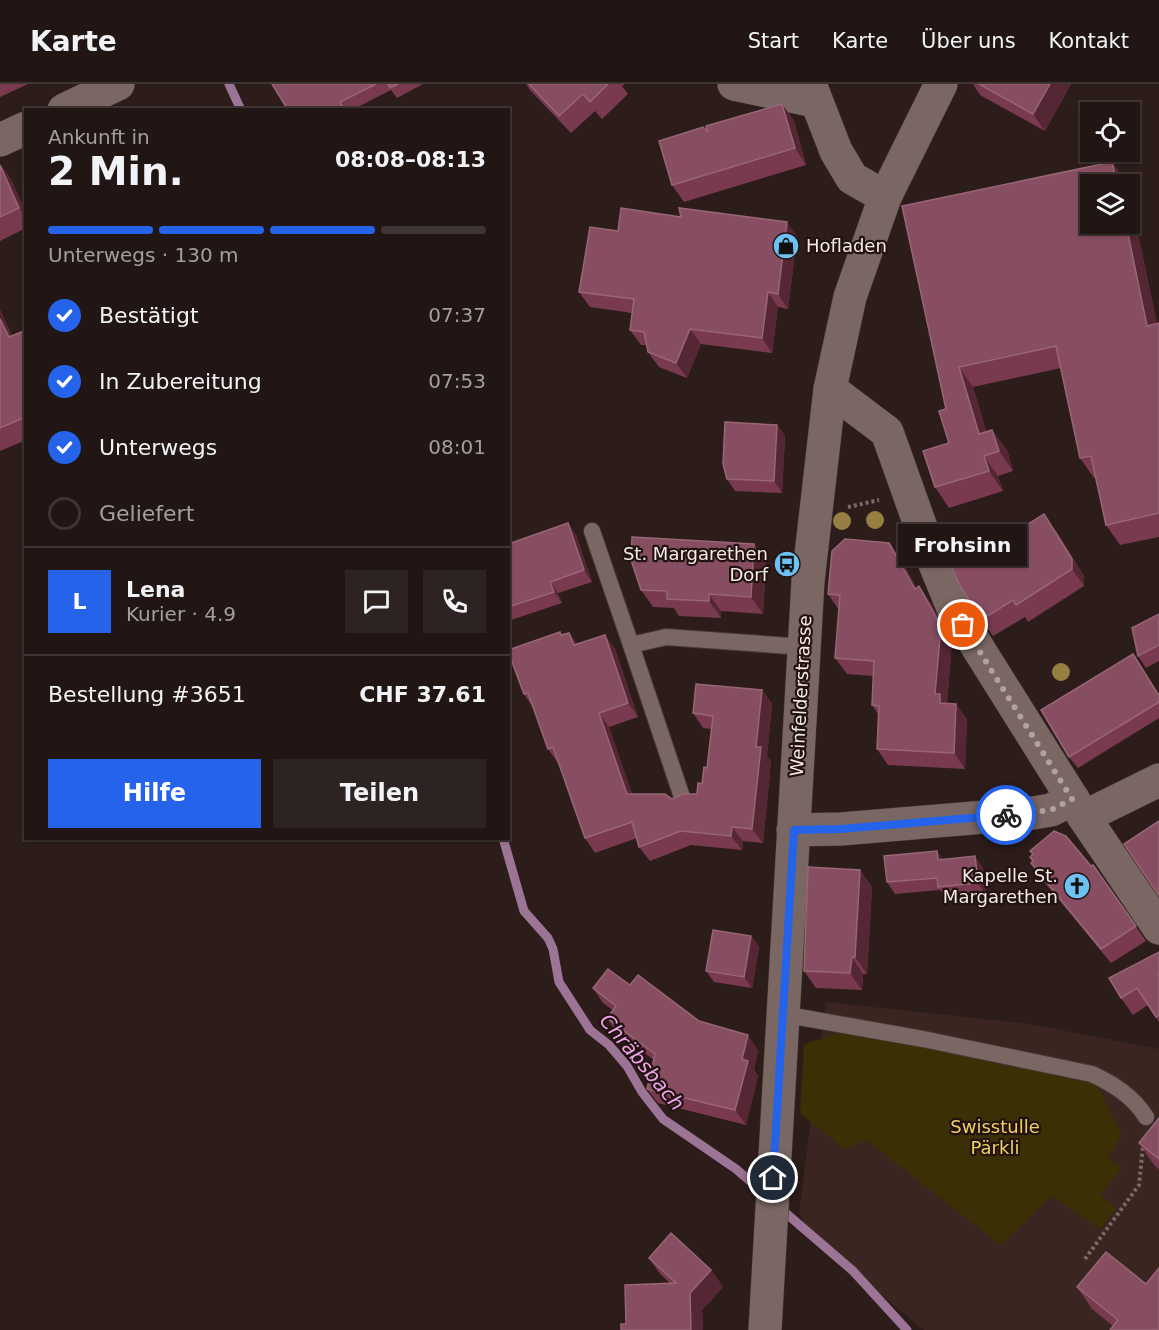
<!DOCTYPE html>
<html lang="de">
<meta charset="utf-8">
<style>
:root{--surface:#211614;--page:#2d2322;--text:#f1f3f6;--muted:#a29fa0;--line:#3e3534;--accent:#2563eb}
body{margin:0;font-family:"DejaVu Sans",sans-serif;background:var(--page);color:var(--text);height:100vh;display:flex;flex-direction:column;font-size:22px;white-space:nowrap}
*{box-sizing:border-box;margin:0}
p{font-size:20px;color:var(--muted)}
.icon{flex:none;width:33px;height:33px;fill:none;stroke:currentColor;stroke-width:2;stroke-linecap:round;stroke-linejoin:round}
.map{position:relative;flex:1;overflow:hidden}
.drawer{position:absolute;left:24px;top:24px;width:486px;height:732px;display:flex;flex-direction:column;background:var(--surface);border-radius:0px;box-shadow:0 2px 4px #0004,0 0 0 2px var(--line)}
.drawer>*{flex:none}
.fabs{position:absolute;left:1080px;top:18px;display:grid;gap:12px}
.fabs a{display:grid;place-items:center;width:60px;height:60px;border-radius:0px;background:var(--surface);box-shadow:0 2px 4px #0004,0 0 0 2px var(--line);font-size:30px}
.pin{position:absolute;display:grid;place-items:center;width:51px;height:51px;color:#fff;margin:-26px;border:3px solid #fff;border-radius:50%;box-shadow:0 2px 6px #0007}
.courier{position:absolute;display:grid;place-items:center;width:60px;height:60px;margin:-30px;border:4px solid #2563eb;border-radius:50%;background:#fff;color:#222;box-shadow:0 2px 8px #0007}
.bubble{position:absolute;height:42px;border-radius:0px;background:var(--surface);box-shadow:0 2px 4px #0004,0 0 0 2px var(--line);font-size:20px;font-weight:700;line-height:42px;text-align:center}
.head em{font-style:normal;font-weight:700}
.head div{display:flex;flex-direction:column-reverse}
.head{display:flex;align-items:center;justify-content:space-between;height:102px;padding:0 24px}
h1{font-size:39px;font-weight:700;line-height:45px}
.bar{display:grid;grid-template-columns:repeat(4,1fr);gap:9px 6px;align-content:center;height:72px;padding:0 24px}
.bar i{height:8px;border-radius:4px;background:var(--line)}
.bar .active{background:var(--accent)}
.bar p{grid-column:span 4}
.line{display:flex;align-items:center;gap:15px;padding:0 24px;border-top:2px solid var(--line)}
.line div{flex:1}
.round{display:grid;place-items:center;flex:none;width:63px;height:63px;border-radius:0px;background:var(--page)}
ol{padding:0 24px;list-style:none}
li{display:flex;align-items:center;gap:18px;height:66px}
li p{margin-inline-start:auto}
li .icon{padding:6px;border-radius:50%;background:var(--accent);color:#fff;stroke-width:4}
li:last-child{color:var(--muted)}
li i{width:33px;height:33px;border:3px solid var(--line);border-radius:50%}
.action{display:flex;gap:12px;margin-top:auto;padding:12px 24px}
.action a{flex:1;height:69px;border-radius:0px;background:var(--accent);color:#fff;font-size:24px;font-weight:700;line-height:69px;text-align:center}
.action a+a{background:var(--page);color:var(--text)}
header{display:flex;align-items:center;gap:36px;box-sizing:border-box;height:84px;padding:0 30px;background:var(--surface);border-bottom:2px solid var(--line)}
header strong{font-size:28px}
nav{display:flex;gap:33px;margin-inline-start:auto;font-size:21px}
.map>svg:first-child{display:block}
.built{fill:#3b2521}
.green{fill:#3a2f05}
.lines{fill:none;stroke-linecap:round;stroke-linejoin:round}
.stream{stroke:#9c7496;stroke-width:9}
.lane-casing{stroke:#463937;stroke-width:18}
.street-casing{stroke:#463937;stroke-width:34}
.secondary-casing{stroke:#463937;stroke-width:34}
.path{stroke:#786b68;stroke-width:4;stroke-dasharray:3 3;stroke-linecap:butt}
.lane{stroke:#7a6763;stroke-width:16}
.street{stroke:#7a6763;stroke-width:33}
.secondary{stroke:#7a6763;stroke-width:33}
.tree{fill:#977f44}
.wall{fill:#793a50}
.shaded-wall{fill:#552734}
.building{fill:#874d61;stroke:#986676;stroke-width:1.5}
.done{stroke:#afa29f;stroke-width:6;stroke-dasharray:0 10.8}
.route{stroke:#2563eb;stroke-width:8}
.labels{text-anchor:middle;stroke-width:4.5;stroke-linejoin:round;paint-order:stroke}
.poi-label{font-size:18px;fill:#f5eae7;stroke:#221311;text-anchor:end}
.street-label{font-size:18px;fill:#f5eae7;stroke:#221311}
.park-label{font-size:18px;fill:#efd067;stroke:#221311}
.water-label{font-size:20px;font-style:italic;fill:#f0a3ec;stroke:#221311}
</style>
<header>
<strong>Karte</strong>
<nav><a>Start</a><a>Karte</a><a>Über uns</a><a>Kontakt</a></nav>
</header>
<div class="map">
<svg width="1159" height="1246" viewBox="0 0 1159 1246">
<rect width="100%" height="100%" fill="#2c1d1a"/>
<!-- built -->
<polygon class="built" points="826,918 1029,940 1159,965 1159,1246 924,1246 812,1154 799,1129"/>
<!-- green -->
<polygon class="green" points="859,943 1092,990 1122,1051 1108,1074 1122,1083 1100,1111 1116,1124 1101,1145 1051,1112 1001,1161 866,1056 846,1066 800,1029 804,960"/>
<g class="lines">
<!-- stream -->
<g class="stream">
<polyline points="229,0 241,26"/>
<polyline points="503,754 524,827 548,854 553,865 559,898 590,946 609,961 627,982 642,1008 663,1035 736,1085 764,1109"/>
<polyline points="781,1125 853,1187 907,1246"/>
</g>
<defs>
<g id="lane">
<polyline points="592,447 631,561 666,553 804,563"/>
<polyline points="631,561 684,719"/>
<path d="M782 930 923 955 1092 990C1113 1000 1133 1012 1146 1033"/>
</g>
<g id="street">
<polyline points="734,0 815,17"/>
<polyline points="810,0 836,67 852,94 885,113"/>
<polyline points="64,26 118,0"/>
<polyline points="0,56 26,44"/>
<polyline points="830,305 887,348 928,463 953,524 1084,733 1159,844"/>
<polyline points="1084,733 1159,696"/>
<polyline points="793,746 841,745 1033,729 1051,726 1073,715"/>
</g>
<polyline id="secondary" points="765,1246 808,497 830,305 850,213 885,113 941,0"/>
</defs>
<!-- lane casing -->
<use href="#lane" class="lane-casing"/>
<!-- street casing -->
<use href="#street" class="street-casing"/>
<!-- secondary casing -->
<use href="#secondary" class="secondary-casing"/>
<!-- path -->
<g class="path">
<polyline points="848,423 879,416"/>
<polyline points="1085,1175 1139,1101 1143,1062"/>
</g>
<!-- lane -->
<use href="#lane" class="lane"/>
<!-- street -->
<use href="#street" class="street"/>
<!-- secondary -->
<use href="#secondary" class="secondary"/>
</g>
<!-- trees -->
<g class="tree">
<circle cx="875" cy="436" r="9"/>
<circle cx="842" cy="437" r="9"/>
<circle cx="1061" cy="588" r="9"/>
</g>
<!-- wall -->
<g class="wall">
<polygon points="0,0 28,0 0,13"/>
<polygon points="272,0 423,0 397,14 391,6 352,26 288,26"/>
<polygon points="526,0 625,0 622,2 628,10 602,35 595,27 571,49 530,6"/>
<polygon points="973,0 1071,0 1045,47 980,11"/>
<polygon points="782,20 794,37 806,81 684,118 672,101 708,48"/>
<polygon points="1112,78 1126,98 1127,100 1090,100 1090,140 1130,140 1130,112 1157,240 1159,239 1159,453 1120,461 1106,441 1096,394 1094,394 1080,374 1061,284 973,303 986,347 992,346 1007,366 1013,387 998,392 1003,407 949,424 935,403 923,367 949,359 939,327 946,325 902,122"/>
<polygon points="0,80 11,96 26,128 26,144 0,157"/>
<polygon points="618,147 797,153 788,225 778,223 772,269 701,260 687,294 659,283 648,268 647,261 641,261 630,246 632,229 590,223 579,208"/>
<polygon points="0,226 12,252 26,246 26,356 0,367"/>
<polygon points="777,341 785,352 782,409 735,407 727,395"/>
<polygon points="568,439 576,451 592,498 558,509 562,519 508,537 508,460"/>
<polygon points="1056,447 1084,492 1084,502 1028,538 1025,533 993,552 981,536 986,467"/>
<polygon points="754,460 766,477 763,530 721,527 721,534 679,532 674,524 653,523 641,506"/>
<polygon points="901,475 916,503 930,518 952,558 947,619 956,620 967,636 965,685 888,681 877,665 878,630 872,621 873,592 847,590 835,574 839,526 828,510"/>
<polygon points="1159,530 1159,577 1146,584 1138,572"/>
<polygon points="569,549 577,560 605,551 615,565 638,633 609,643 632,710 672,715 697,710 702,700 707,684 712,645 703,644 693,629 762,606 772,620 767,672 771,678 763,759 743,757 742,766 691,761 650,777 639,763 637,754 595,769 585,754 559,679 558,679 548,665 534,625 524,610 562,551"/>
<polygon points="1133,570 1159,610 1159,634 1078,684 1069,673"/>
<polygon points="1030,767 1091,782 1093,781 1146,857 1111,879 1041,794 1031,779 1033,778 1033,770"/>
<polygon points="943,776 983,784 986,811 946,814 940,806 895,810 887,798"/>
<polygon points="860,786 872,803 867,890 863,890 862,906 816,904 804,887"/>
<polygon points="751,852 759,863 752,904 714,898 706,887"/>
<polygon points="1159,868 1159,938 1148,921 1133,931 1121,914"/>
<polygon points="630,901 699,937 758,966 754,985 758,992 746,1041 658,1019 647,1005 654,976 617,949 607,934 613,926 603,919 593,904"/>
<polygon points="1159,1034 1159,1085 1154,1081 1139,1059"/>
<polygon points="649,1174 711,1186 723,1203 702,1226 703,1246 621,1246 626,1240 670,1199 661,1191"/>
<polygon points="1146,1200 1113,1242 1092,1225 1077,1203"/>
</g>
<!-- shaded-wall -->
<g class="shaded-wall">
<polygon points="1050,0 1071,0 1045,47 1033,30"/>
<polygon points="782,20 794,37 806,81 795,64"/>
<polygon points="1112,78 1126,98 1127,100 1117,100"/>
<polygon points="0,80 11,96 26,128 26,133 19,124"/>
<polygon points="1130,112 1159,250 1147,242 1126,140 1130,140"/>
<polygon points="787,138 797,153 788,225 778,210"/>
<polygon points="768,208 778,223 772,269 762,254"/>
<polygon points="0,226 21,271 9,253 0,235"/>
<polygon points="690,245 701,260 687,294 676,279"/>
<polygon points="959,283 973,303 993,370 979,350"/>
<polygon points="777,341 785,352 782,409 774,397"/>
<polygon points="992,346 1007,366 1013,387 999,367"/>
<polygon points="984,372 998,392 1003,407 989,387"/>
<polygon points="1044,430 1084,492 1084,502 1072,485"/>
<polygon points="568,439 576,451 592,498 584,486"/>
<polygon points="889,459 901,475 926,521 915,505"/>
<polygon points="754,460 766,477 763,530 751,513"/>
<polygon points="550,498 558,509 562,519 554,508"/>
<polygon points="919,502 930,518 952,558 947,619 940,619 935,610"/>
<polygon points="709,510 721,527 721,534 709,517"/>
<polygon points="569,549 580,563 574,561"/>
<polygon points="605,551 615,565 638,633 628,619"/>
<polygon points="762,606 772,620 767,672 771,678 763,759 752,745 756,663"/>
<polygon points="956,620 967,636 965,685 954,669"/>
<polygon points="599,629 609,643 637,724 627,710"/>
<polygon points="732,743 743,757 742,766 731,752"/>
<polygon points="937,767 945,778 938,776"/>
<polygon points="975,772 983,784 986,811 978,799"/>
<polygon points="860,786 872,803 867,890 855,873"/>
<polygon points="751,852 759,863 752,904 744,893"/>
<polygon points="852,873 863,890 862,906 850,889"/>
<polygon points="748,951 758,966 754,985 758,992 746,1041 735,1026 742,975"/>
<polygon points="711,1186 723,1203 702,1226 703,1246 691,1246 690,1209"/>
</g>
<!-- building -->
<g class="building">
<polygon points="272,0 376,0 340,18 344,26 288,26"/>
<polygon points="388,0 398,0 390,4"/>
<polygon points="529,0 608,0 590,18 583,10 559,32"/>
<polygon points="979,0 1050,0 1033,30"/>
<polygon points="782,20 795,64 672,101 659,57 703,43 708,48 706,42"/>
<polygon points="1112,78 1117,100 1090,100 1090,140 1126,140 1147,242 1159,239 1159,429 1106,441 1091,372 1080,374 1056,262 959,283 979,350 992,346 999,367 984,372 989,387 935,403 923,367 949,359 939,327 946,325 902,122"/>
<polygon points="0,81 19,124 0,133"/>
<polygon points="621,124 681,133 679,124 787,138 778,210 768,208 762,254 690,245 676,279 648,268 644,248 630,246 634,215 579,208 590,143 618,147"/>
<polygon points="0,235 9,253 26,246 26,333 0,344"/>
<polygon points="725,338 777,341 774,397 727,395 723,380"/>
<polygon points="1044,430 1072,475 1072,485 1016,521 1013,516 981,536 958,498 951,481 982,461 986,467"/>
<polygon points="568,439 584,486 550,498 554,508 508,523 508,460"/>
<polygon points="632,453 754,460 751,513 709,510 709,517 667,515 667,507 641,506 631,476"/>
<polygon points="845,455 889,459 915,505 919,502 941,542 935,610 940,610 940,619 956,620 954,669 877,665 879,622 872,621 874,577 835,574 840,511 828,510 832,467"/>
<polygon points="1159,530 1159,561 1138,572 1132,544"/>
<polygon points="560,548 561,551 569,549 574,561 605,551 628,619 599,629 627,710 665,710 672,715 683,710 697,710 698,699 702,700 704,683 707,684 713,632 693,629 696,600 762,606 756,663 761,663 752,745 732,743 731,752 681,747 639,763 632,738 585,754 553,663 548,665 528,609 524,610 508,567 508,566"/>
<polygon points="1133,570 1159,612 1159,618 1069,673 1041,626"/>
<polygon points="1159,737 1159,812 1124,760"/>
<polygon points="1054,747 1066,752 1091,782 1093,781 1136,842 1101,865 1031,779 1033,777 1030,773 1033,770 1030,767"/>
<polygon points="937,767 938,776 975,772 978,799 938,803 937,794 887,798 884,772"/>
<polygon points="808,783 860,786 855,873 852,873 850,889 804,887"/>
<polygon points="713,846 751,852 744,893 706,887"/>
<polygon points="1159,868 1159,890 1158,891 1159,893 1159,931 1156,933 1137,904 1121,914 1109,894"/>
<polygon points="608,885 630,901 638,891 699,937 748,951 742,975 748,977 735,1026 647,1005 655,970 607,934 616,922 593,904"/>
<polygon points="1159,1034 1159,1075 1139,1059"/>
<polygon points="671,1149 711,1186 690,1209 691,1246 621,1246 621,1240 626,1240 625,1201 676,1199 649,1174"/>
<polygon points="1106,1168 1146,1200 1159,1184 1159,1246 1110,1246 1118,1236 1077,1203"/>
</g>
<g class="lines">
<!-- done -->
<polyline class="done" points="963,541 1072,715 1051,726 1006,731"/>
<!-- route -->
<polyline class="route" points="773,1094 794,746 841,745 1006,731"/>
</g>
<!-- icons -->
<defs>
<symbol id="shop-disc" viewBox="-11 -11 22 22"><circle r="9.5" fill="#6dc2f3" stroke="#221311"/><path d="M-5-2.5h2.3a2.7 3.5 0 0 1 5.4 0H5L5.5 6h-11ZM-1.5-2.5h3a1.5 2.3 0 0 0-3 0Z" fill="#111"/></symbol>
<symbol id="bus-disc" viewBox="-11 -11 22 22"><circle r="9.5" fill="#6dc2f3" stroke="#221311"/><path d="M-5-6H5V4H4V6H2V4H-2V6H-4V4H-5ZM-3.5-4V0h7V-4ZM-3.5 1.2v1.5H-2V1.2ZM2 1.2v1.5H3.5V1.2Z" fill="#111"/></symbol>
<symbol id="church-disc" viewBox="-11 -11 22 22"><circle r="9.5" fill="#6dc2f3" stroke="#221311"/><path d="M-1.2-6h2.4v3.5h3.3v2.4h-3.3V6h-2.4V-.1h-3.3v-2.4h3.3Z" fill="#111"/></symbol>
</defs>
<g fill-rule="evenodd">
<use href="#shop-disc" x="771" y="147" width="30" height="30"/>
<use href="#bus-disc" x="772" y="465" width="30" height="30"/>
<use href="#church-disc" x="1062" y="787" width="30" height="30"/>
</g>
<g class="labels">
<!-- poi labels -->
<g class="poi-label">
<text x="806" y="168" text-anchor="start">Hofladen</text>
<text x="768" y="476">St. Margarethen<tspan x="768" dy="21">Dorf</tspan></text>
<text x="1058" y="798">Kapelle St.<tspan x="1058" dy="21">Margarethen</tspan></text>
</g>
<!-- street labels -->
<g class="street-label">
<text transform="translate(801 612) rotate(-87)" y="6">Weinfelderstrasse</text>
</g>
<!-- park labels -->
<g class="park-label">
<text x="995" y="1049">Swisstulle<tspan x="995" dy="21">Pärkli</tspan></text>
</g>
<!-- water labels -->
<g class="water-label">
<text transform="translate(642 978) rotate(50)" y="7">Chräbsbach</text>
</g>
</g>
</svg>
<div class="fabs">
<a><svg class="icon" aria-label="locate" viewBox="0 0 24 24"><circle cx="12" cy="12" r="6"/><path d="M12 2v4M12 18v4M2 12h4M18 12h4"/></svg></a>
<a><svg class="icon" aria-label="layers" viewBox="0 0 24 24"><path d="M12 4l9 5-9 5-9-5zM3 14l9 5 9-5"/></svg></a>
</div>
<div class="pin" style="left:963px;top:541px;background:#ea580c"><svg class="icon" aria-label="bag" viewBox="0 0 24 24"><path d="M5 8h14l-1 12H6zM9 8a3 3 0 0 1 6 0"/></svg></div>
<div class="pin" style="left:773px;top:1094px;background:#1f2937"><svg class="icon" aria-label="home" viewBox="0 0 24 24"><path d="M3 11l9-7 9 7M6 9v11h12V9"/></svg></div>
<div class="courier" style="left:1006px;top:731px"><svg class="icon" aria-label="bike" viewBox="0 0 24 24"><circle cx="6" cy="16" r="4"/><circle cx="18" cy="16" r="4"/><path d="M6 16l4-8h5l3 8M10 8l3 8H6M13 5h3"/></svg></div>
<div class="bubble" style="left:898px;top:440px;width:129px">Frohsinn</div>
<section class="drawer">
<div class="head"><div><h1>2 Min.</h1><p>Ankunft in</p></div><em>08:08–08:13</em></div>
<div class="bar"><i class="active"></i><i class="active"></i><i class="active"></i><i></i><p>Unterwegs · 130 m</p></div>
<ol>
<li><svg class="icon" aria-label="check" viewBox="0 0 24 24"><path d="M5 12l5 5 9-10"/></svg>Bestätigt<p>07:37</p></li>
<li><svg class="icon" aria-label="check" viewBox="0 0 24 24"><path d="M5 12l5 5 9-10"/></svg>In Zubereitung<p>07:53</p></li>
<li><svg class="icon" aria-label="check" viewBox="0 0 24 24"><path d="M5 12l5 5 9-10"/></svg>Unterwegs<p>08:01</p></li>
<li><i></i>Geliefert</li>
</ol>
<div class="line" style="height:108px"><b class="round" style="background:var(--accent);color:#fff">L</b><div><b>Lena</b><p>Kurier · 4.9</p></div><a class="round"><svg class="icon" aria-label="chat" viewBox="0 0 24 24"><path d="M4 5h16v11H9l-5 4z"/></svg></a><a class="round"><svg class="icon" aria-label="phone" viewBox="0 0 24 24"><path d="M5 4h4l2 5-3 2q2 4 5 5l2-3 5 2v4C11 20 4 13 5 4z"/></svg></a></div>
<div class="line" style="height:78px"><div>Bestellung #3651</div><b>CHF 37.61</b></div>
<div class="action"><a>Hilfe</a><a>Teilen</a></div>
</section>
</div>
